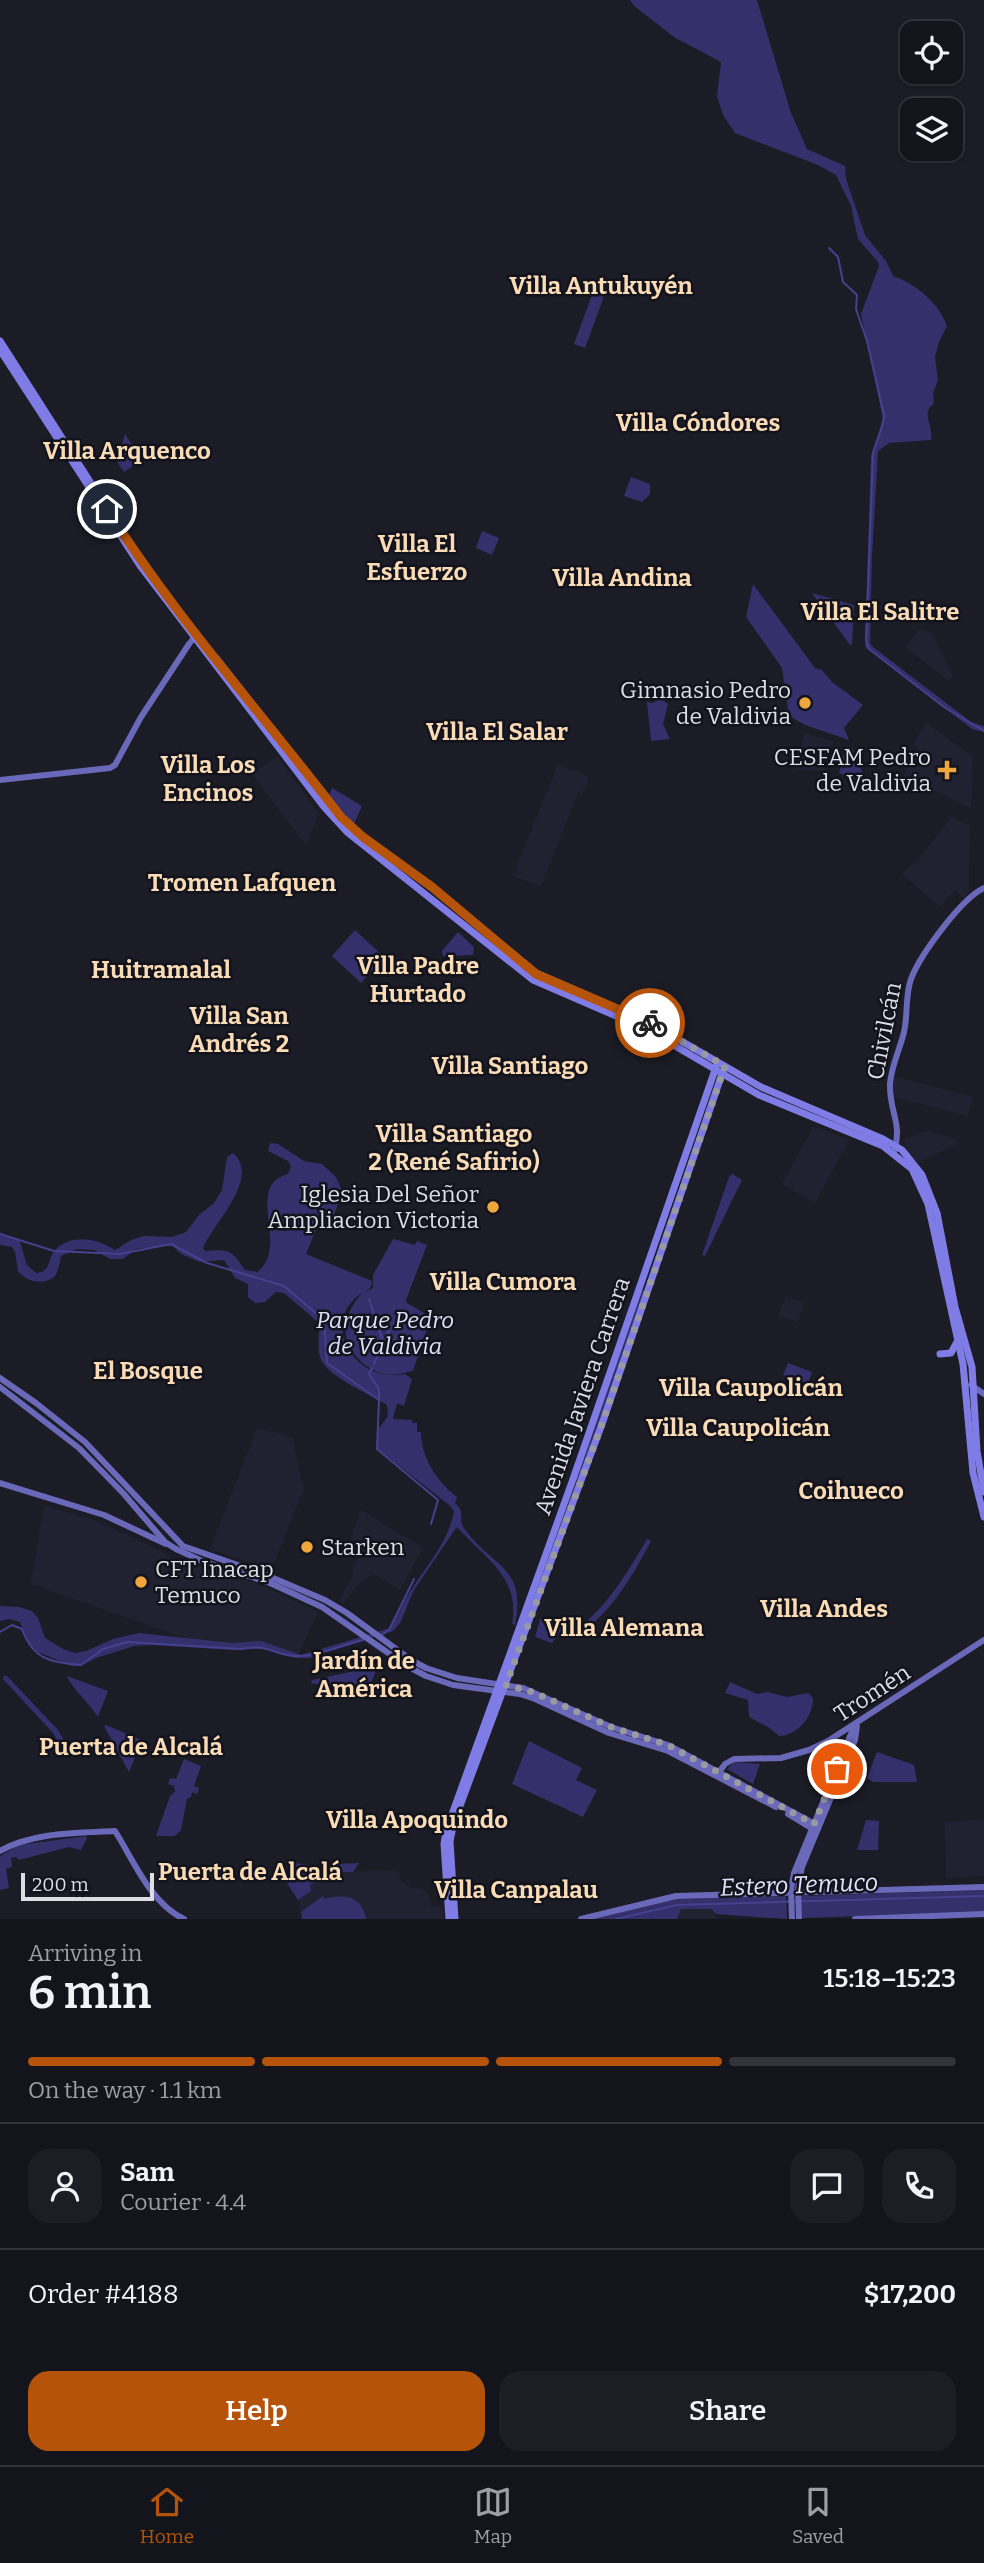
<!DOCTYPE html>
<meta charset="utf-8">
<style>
:root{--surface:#14151c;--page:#1d1e25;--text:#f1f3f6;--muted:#9d9fa3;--line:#33343b;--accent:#b45309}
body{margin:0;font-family:Bitter,serif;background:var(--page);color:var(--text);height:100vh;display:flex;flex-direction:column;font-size:26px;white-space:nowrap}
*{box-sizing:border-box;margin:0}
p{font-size:23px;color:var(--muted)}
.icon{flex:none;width:38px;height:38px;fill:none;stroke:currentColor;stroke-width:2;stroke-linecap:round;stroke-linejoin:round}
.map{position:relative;height:1919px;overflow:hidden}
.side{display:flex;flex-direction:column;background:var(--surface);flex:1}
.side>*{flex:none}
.tools{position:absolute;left:900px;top:21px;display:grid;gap:14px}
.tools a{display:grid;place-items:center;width:63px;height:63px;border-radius:14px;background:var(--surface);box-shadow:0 2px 5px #0004,0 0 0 2px var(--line);font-size:35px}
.scale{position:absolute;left:21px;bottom:18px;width:133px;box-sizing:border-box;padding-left:7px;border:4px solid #dddde4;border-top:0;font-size:19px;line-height:24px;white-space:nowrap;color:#dddde4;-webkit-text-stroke:5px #12131c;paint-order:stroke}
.pin{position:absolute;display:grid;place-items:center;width:60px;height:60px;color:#fff;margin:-30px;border:4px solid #fff;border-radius:50%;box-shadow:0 2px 7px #0007}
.courier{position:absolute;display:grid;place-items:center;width:70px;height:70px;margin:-35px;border:5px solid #b45309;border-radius:50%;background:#fff;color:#222;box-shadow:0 2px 9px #0007}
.head em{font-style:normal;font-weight:600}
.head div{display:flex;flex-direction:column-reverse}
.head{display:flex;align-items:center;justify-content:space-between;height:119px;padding:0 28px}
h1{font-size:46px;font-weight:600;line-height:52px}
.bar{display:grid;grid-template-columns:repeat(4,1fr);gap:10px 7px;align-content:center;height:84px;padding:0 28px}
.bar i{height:9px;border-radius:5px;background:var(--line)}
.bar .active{background:var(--accent)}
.bar p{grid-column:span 4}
.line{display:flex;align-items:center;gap:18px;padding:0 28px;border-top:2px solid var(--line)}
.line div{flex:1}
.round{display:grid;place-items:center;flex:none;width:74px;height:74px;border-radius:21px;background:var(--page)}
.button{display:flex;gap:14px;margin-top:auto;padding:14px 28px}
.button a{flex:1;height:80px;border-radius:21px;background:var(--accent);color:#fff;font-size:28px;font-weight:600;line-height:80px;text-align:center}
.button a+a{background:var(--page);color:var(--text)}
.tab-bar{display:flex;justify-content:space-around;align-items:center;height:98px;border-top:2px solid var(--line);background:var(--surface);font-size:19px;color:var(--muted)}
.tab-bar a{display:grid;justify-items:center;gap:4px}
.tab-bar .active{color:var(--accent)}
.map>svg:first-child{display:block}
.built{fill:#212231}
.green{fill:#34306c}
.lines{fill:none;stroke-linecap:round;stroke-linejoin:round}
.stream{stroke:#46418e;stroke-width:2}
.secondary{stroke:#6a68b9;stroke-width:6}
.primary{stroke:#7f7ce5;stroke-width:7}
.done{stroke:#9999a1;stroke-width:7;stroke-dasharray:0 12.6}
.route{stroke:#b45309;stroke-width:9}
.poi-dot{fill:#efa73d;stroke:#12131c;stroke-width:2.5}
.labels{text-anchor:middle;stroke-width:5;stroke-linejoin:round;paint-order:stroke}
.poi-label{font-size:23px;fill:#dddde4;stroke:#12131c;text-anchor:end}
.street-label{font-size:23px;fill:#dddde4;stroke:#12131c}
.park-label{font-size:23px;font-style:italic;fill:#dfe0f7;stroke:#12131c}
.neighbourhood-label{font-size:24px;font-weight:bold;fill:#f9dbb5;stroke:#12131c}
.water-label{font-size:24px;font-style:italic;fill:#e0e1f8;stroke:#12131c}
</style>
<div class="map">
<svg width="984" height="1919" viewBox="0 0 984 1919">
<rect width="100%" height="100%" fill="#1b1c25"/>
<!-- built -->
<g class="built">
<polygon points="919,629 931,632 953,676 949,681 905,647"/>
<polygon points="926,723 973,757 971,808 903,777 918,747 913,745"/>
<polygon points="805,733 833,741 824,771 794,769"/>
<polygon points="277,756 319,814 306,845 252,774"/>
<polygon points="558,764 589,777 582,794 578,793 541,886 513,876"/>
<polygon points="951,817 970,825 969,891 964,899 955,890 940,907 902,874 923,854"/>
<polygon points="894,1076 973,1097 968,1116 893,1097"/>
<polygon points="814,1126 849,1140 815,1203 782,1184"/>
<polygon points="928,1131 958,1140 956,1145 918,1162 909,1154 904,1139"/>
<polygon points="786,1296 805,1303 797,1322 778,1315"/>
<polygon points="257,1428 293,1437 300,1475 305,1487 271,1570 210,1549"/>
<polygon points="44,1506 95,1520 159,1550 169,1557 246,1580 275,1591 318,1612 298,1655 279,1650 188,1639 31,1584"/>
<polygon points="361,1510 423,1548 400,1589 373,1574 359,1583 344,1603 339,1601 354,1572 352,1570 364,1547 351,1538"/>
<polygon points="984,1820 984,1876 946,1878 945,1822"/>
<polygon points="394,1870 399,1873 400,1880 412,1888 420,1888 425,1891 429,1897 431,1907 443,1907 444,1919 366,1919 364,1908 325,1899 323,1897 301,1912 298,1900 311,1891 310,1885 325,1875 335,1872"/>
<polygon points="681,1909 711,1909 718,1919 677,1919"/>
</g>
<!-- green -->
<g class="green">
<path d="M630 0H757L791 113 807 149 845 166 846 179 865 235 886 261 893 276C916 284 939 303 947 326L939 342 935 357 938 380 933 393 934 404C920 412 934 426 931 440L889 443 878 451 872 556 870 643 873 647 971 722 984 726V732L972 729 865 647 871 456 883 419 861 314 879 266 878 262 858 239 851 206 836 175 818 165 735 133 723 115 717 96 721 62 674 37 633 5Z"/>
<polygon points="596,284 607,288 585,348 574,344"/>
<polygon points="125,434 142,460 124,472 117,462"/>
<polygon points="631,477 650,484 650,494 642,502 624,496"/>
<polygon points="482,531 499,538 492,555 476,548"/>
<polygon points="753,584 815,668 822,670 832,682 863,705 844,728 849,740 805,725 789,716 782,668 746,617"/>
<polygon points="812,593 854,605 852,644 850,645"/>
<polygon points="667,684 674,688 665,701 662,700 668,704 663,724 670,739 651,741 647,702 654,703"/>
<polygon points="846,746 852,748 866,780 864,782 839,773"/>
<polygon points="332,788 362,806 353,826 329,795"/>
<polygon points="355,930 384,957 361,983 332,956"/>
<polygon points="458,932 474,947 473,955 443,956 442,951"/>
<path d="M270 1143 278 1144 304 1161 322 1164 336 1177 342 1191 332 1222 317 1227 306 1254 372 1281 371 1287 365 1292 373 1288V1275L393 1239 415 1245 417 1241 427 1245 406 1300 407 1303 431 1317 413 1371C406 1372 398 1375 391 1375 382 1375 372 1370 365 1365 338 1343 341 1317 362 1293 318 1321 354 1385 405 1374L412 1379 404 1406 397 1403 393 1419 412 1420 413 1423H417V1432H421C421 1457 437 1482 457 1497L455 1503C466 1513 458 1518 464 1528 492 1568 527 1565 515 1625L512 1624C520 1578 488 1561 459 1529L456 1528 414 1590 400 1623 393 1631 309 1658H295L264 1648 234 1650 152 1645 134 1646 96 1658 80 1666H72L38 1652 30 1645 20 1622 10 1619 0 1621V1606L19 1607 32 1611 38 1618 45 1638 63 1649 75 1653 86 1651 113 1639 139 1633 232 1643 261 1641 301 1655 390 1628C399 1616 403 1601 412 1589 428 1563 448 1543 454 1511L449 1505 378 1449 377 1431 388 1416 387 1405C370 1394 325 1376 320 1357 317 1345 320 1335 319 1323L284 1293 276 1292 265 1302 255 1303 248 1297V1284L235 1278 224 1260 200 1262 181 1254 173 1246H168L136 1249 123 1259H110L94 1250 77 1249 61 1256C60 1262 58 1273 54 1277 43 1286 25 1281 18 1271L15 1252 12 1247 0 1245V1235L19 1239 27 1265 36 1273C52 1272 47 1258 56 1249 73 1233 98 1239 115 1250L131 1240 143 1236 172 1237 186 1232 199 1215 214 1203 222 1190 227 1157 233 1153C262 1178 211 1226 203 1248L205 1251C230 1249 231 1250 245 1270L257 1272C291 1247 243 1186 288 1174L291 1166 288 1161 268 1151Z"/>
<polygon points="732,1174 742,1180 705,1256 702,1255 729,1177"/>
<polygon points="641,1290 646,1291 579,1482 575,1480"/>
<polygon points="788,1363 812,1372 808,1384 783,1375"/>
<path d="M647 1539 651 1541C637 1568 606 1624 574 1634 569 1635 563 1634 558 1635L552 1643 535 1637 540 1619C550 1621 560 1629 571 1628 597 1626 635 1560 647 1539Z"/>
<polygon points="378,1666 366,1695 311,1683 312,1680"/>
<polygon points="7,1676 58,1730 66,1744 64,1746 60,1745 53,1733 3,1679 4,1676"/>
<path d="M67 1676 108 1691 98 1717C90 1704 70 1686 67 1676Z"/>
<path d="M730 1682 757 1694 768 1692 787 1697 808 1693 813 1698C814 1716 797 1736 779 1736L768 1727 749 1717 748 1700 725 1693Z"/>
<polygon points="106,1725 142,1740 129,1772 104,1726"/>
<polygon points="529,1741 582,1768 576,1780 597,1790 583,1817 512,1784"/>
<polygon points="877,1752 914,1765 917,1782 873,1782 867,1778"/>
<polygon points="184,1759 201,1766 194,1786 199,1788 197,1794 192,1792 191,1797 187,1799 181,1830 175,1836 156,1836 170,1796 175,1792 174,1786 168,1784 170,1778 176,1779"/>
<polygon points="734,1762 760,1764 753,1784 727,1769"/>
<polygon points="866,1820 879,1821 878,1850 857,1850"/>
<polygon points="86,1836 87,1838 81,1850 69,1847 19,1860 16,1857 11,1858 12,1867 6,1869 9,1888 0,1890 0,1856 19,1845"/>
<path d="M295 1863 308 1865 313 1869 332 1864 359 1863 353 1872C329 1872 330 1874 310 1885L311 1891 298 1900 285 1880 292 1877Z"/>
<polygon points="984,1890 984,1912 802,1918 801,1896"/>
<path d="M323 1896 325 1899C344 1893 363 1897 366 1919H302L301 1912Z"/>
<polygon points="786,1896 787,1919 716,1914 711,1909 681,1909 677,1919 591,1919 673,1899"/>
</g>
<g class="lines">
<!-- stream -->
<g class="stream">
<path d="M829 248 838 257 843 282 857 295 856 309 867 341 884 415C883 429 877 439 873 453L866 640 869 649 944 707 984 731"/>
<polyline points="0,1234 54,1251 120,1254 171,1244 207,1263 284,1286 324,1320 327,1363 379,1400 377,1449 438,1500 431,1524"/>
<polyline points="369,1299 383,1341"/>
<polyline points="374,1364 383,1341 389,1331"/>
<polyline points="372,1368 369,1374 379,1389 379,1398"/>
<path d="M0 1632 12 1625 22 1629C33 1660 51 1662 81 1665L103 1649 127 1642 241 1649C269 1643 274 1656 297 1656 318 1656 342 1645 363 1640"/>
<polyline points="382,1635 389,1630 414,1579"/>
<polyline points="616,1919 677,1905 984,1896"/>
</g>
<!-- secondary -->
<g class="secondary">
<polyline points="0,780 110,768 115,765 141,717 189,644 197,634"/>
<path d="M894 1152C903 1123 889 1112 890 1084 891 1067 900 1049 904 1032 908 1015 905 996 911 979 920 955 961 899 984 888"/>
<polyline points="0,1378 36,1403 85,1442 183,1546 266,1575 325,1600 347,1613 411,1660 426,1668 457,1678 523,1688 611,1727 668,1745 811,1822 818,1828"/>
<polyline points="971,1385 984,1394"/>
<polyline points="0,1387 79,1448 123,1493 165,1542 176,1549 202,1561 270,1583 322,1607 407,1666 426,1676 453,1685 520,1694 535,1699 609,1733 668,1751 776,1807"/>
<polyline points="0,1483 104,1515 166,1544"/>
<polyline points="719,1772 725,1764 734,1759 781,1758 809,1750 828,1741 984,1640"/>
<polyline points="788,1814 816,1831"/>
<path d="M0 1851C33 1832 78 1833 115 1831 134 1861 151 1904 184 1919"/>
<polyline points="581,1919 676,1896 984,1887"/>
<polyline points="792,1919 791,1889 794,1873 855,1724"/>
<polyline points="799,1919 798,1888 802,1867 855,1740 857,1726"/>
<polyline points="855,1919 984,1914"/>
</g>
<!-- primary -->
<g class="primary">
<polyline points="0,341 110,513"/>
<polyline points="0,350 141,567 324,807 347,832 533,980 646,1029 759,1095 883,1146 912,1169 928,1204 963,1364 973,1473 984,1517"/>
<polyline points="216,658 341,817 363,837 432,887 536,973 650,1023 761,1087 883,1139 902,1150 922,1175 937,1213 955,1307 972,1367 977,1451 984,1492"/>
<polyline points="940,1354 951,1353 957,1342"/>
<polyline points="449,1919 444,1844 446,1831 572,1482 716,1067"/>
<polyline points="455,1919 450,1841 454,1822 602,1424 723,1071"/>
</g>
</g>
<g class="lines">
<!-- done -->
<polyline class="done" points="650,1023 725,1066 602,1424 506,1685 533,1692 611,1727 668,1745 814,1824 837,1769"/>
<!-- route -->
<path class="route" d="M107 509C176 618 263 715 341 817L363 837 432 887 536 974 650 1023"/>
</g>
<!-- markers -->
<g class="poi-dot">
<circle cx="805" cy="703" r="7"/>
<path d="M943.5 759.5h7v7h7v7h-7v7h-7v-7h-7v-7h7z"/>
<circle cx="493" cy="1207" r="7"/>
<circle cx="307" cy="1547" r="7"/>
<circle cx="141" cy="1582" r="7"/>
</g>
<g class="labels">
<!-- poi labels -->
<g class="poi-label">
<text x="791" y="698">Gimnasio Pedro<tspan x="791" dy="26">de Valdivia</tspan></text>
<text x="931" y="765">CESFAM Pedro<tspan x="931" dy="26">de Valdivia</tspan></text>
<text x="479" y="1202">Iglesia Del Señor<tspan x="479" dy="26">Ampliacion Victoria</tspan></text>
<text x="321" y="1555" text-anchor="start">Starken</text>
<text x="155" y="1577" text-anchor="start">CFT Inacap<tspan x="155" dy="26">Temuco</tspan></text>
</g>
<!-- street labels -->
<g class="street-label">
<text transform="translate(884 1031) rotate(-79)" y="8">Chivilcán</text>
<text transform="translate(582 1396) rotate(-71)" y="8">Avenida Javiera Carrera</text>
<text transform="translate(872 1693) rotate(-33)" y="8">Tromén</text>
</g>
<!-- park labels -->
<g class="park-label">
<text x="385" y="1328">Parque Pedro<tspan x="385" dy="26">de Valdivia</tspan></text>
</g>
<!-- neighbourhood labels -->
<g class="neighbourhood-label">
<text x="601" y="294">Villa Antukuyén</text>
<text x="698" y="431">Villa Cóndores</text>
<text x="127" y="459">Villa Arquenco</text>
<text x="417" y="552">Villa El<tspan x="417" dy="28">Esfuerzo</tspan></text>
<text x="622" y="586">Villa Andina</text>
<text x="880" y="620">Villa El Salitre</text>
<text x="497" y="740">Villa El Salar</text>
<text x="208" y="773">Villa Los<tspan x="208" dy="28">Encinos</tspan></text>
<text x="242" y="891">Tromen Lafquen</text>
<text x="418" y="974">Villa Padre<tspan x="418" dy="28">Hurtado</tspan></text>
<text x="161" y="978">Huitramalal</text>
<text x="239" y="1024">Villa San<tspan x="239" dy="28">Andrés 2</tspan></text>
<text x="510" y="1074">Villa Santiago</text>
<text x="454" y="1142">Villa Santiago<tspan x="454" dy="28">2 (René Safirio)</tspan></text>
<text x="503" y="1290">Villa Cumora</text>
<text x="148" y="1379">El Bosque</text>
<text x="751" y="1396">Villa Caupolicán</text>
<text x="738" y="1436">Villa Caupolicán</text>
<text x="851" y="1499">Coihueco</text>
<text x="824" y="1617">Villa Andes</text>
<text x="624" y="1636">Villa Alemana</text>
<text x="364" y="1669">Jardín de<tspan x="364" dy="28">América</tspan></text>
<text x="131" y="1755">Puerta de Alcalá</text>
<text x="417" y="1828">Villa Apoquindo</text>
<text x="250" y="1880">Puerta de Alcalá</text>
<text x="516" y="1898">Villa Canpalau</text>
</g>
<!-- water labels -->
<g class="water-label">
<text transform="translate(799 1885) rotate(-2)" y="8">Estero Temuco</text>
</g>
</g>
</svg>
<div class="tools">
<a><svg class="icon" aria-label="locate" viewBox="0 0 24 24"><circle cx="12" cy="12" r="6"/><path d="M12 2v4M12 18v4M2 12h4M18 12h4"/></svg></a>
<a><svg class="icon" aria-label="layers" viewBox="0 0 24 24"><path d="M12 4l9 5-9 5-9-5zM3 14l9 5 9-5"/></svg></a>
</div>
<div class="scale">200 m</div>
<div class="pin" style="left:837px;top:1769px;background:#ea580c"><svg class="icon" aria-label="bag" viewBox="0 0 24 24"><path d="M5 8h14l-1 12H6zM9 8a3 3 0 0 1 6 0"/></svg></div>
<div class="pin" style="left:107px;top:509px;background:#1f2937"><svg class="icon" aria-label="home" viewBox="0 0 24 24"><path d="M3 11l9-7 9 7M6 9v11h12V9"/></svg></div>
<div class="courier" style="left:650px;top:1023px"><svg class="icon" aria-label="bike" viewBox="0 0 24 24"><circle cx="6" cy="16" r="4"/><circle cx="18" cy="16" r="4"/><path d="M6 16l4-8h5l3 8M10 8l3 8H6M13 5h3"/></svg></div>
</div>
<section class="side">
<div class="head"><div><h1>6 min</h1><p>Arriving in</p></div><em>15:18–15:23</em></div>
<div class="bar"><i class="active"></i><i class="active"></i><i class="active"></i><i></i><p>On the way · 1.1 km</p></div>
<div class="line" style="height:126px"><a class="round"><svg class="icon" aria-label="person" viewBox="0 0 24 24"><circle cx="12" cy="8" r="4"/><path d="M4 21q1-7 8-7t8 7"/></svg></a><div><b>Sam</b><p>Courier · 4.4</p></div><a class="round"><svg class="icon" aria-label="chat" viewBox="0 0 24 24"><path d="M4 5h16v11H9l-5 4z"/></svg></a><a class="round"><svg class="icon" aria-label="phone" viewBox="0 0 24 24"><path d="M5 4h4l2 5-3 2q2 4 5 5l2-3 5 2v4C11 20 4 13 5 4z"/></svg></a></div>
<div class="line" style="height:91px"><div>Order #4188</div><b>$17,200</b></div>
<div class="button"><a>Help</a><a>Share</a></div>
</section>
<nav class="tab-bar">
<a class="active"><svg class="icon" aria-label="home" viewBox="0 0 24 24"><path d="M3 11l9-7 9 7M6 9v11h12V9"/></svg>Home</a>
<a><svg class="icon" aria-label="map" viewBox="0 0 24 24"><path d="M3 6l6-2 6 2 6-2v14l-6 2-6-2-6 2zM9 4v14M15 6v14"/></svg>Map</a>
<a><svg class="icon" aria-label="saved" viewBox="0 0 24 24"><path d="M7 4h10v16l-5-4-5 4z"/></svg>Saved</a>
</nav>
